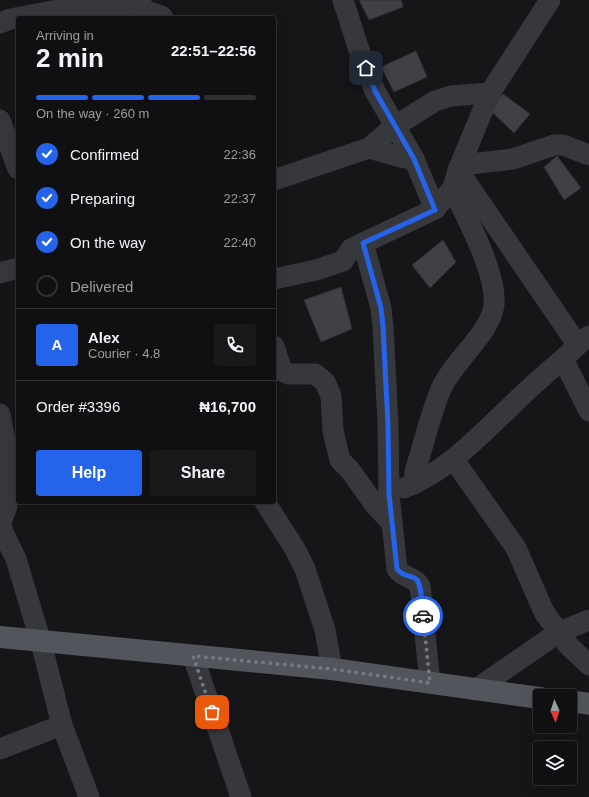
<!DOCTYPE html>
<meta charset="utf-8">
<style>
:root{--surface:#101012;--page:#19191b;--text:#f1f3f6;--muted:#9c9d9f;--line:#303032;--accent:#2563eb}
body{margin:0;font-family:Arial,sans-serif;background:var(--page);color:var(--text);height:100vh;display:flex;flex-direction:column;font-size:15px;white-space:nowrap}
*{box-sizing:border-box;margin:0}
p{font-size:13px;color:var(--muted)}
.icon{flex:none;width:22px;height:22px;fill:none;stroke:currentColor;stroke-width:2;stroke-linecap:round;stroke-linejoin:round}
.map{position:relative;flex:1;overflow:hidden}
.panel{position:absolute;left:16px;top:16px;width:260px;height:488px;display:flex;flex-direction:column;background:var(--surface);border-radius:4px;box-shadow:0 4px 16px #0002,0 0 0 1px var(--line)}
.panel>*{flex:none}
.needle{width:26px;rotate:177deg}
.fabs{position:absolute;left:533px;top:689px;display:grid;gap:8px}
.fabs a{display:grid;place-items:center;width:44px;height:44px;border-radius:4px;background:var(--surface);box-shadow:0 4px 16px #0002,0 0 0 1px var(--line);font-size:20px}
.pin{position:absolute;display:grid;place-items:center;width:34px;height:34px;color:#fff;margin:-17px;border-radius:8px;box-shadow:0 2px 6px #0006}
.courier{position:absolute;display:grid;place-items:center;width:40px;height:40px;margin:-20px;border:3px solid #2563eb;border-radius:50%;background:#fff;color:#222;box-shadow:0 1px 5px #0007}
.summary em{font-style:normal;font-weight:600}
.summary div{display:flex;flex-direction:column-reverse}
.summary{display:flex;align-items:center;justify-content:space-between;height:68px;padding:0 20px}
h1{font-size:26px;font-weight:600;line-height:30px}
.bar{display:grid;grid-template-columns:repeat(4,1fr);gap:6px 4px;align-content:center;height:48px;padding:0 20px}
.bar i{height:5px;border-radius:3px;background:var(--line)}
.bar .active{background:var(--accent)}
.bar p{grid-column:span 4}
.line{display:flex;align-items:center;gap:10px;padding:0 20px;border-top:1px solid var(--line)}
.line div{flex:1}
.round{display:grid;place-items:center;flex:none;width:42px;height:42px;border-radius:4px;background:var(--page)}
ol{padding:0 20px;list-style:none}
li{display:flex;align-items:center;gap:12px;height:44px}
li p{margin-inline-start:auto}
li .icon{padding:4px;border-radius:50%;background:var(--accent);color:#fff;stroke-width:4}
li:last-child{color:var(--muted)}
li i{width:22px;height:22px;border:2px solid var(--line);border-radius:50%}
.action{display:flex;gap:8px;margin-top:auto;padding:8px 20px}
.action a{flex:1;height:46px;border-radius:4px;background:var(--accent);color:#fff;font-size:16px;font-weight:600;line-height:46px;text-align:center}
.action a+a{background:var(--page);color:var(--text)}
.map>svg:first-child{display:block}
.building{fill:#404145;stroke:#303034}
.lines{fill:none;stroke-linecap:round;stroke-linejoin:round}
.minor{stroke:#37383d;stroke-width:21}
.major{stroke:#53555c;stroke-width:22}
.done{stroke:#757880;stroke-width:4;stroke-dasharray:0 7.2}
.route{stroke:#2563eb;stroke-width:5}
</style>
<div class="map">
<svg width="589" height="797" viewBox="0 0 589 797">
<rect width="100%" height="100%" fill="#161618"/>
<!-- building -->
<g class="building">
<polygon points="359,0 401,0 403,7 369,20"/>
<polygon points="416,51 427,77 394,92 381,67"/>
<polygon points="503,94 530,114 514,133 488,108"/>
<polygon points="557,156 581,188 564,200 544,167"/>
<polygon points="443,240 456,262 430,288 412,265"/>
<polygon points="341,287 352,329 321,342 304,300"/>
</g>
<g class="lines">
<!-- minor -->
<g class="minor">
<polyline points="343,0 361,56 375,91 414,159 435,209"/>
<polyline points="129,5 161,16 163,18"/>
<polyline points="0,23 10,19 69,8 122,6 141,0"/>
<polyline points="0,120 18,169"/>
<polyline points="369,148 400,157 414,159"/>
<polyline points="461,165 513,159 554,145 563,145 589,155"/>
<polyline points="458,170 577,344"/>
<polyline points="274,180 369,148 395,126 435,101 451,96 490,93"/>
<path d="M363 243 381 308 383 327 388 424 389 494 397 569C404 579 413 575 420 586L430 683"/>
<polyline points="0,273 18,268"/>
<polyline points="274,279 316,270 343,261 351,249 357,246 435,209 453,188 458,170 490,93 550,0"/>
<polyline points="274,346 282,371 289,374 315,374 325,382 331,396 333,431 340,460 350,470 375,505 392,523"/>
<polyline points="563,359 589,411"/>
<polyline points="0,414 9,464 7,506 1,522 2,530 16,559 40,639 62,725 89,797"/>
<polyline points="454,460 516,548 544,612 568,645 589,665"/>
<path d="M414 484 415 471C424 444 430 415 441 389 453 361 491 333 494 305 497 272 466 218 453 188"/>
<path d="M404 488C446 472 476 439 508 409 525 392 543 376 562 360 571 352 579 343 589 336"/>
<polyline points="265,502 295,549 305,569 325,630 332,669"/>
<polyline points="193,656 241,797"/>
<polyline points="475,690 559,632 589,620"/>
<polyline points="0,749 62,725"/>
</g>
<!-- major -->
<g class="major">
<polyline points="0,637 332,669 540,698"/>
<polyline points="570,701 589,704"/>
</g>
</g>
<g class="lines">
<!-- done -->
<polyline class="done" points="212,712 193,656 332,669 430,683 423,616"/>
<!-- route -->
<path class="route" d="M366 68 375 91 414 159 435 210 363 243 381 308 383 327 388 424 389 494 397 569C404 578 409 574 416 579 422 584 422 607 423 616"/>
</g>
</svg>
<div class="fabs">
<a><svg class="needle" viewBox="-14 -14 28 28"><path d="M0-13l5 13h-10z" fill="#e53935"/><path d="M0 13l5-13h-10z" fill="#9c9d9f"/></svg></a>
<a><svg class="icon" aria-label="layers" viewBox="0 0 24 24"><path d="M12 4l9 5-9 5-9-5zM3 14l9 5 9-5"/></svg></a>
</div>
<div class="pin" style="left:212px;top:712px;background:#ea580c"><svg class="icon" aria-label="bag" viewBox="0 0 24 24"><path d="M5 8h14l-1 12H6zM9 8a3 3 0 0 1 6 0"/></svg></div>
<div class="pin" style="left:366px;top:68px;background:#1f2937"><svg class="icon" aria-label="home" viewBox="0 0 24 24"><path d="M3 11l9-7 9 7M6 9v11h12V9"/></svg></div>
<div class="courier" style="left:423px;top:616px"><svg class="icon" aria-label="car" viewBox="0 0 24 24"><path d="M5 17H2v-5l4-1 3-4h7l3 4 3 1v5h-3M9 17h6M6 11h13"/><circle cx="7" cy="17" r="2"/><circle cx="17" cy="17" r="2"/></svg></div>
<section class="panel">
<div class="summary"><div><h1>2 min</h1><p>Arriving in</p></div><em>22:51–22:56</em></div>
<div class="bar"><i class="active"></i><i class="active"></i><i class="active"></i><i></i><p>On the way · 260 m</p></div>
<ol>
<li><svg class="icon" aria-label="check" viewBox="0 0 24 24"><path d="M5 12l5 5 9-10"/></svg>Confirmed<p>22:36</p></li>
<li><svg class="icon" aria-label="check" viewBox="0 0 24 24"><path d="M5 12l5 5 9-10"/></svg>Preparing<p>22:37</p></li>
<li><svg class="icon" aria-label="check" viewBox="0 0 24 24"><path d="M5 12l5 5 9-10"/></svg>On the way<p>22:40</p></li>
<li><i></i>Delivered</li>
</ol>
<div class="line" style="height:72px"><b class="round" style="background:var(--accent);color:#fff">A</b><div><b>Alex</b><p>Courier · 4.8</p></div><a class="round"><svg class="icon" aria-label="phone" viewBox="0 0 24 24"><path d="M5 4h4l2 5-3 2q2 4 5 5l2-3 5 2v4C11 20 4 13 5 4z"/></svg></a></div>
<div class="line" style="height:52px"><div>Order #3396</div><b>₦16,700</b></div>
<div class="action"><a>Help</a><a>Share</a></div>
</section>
</div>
